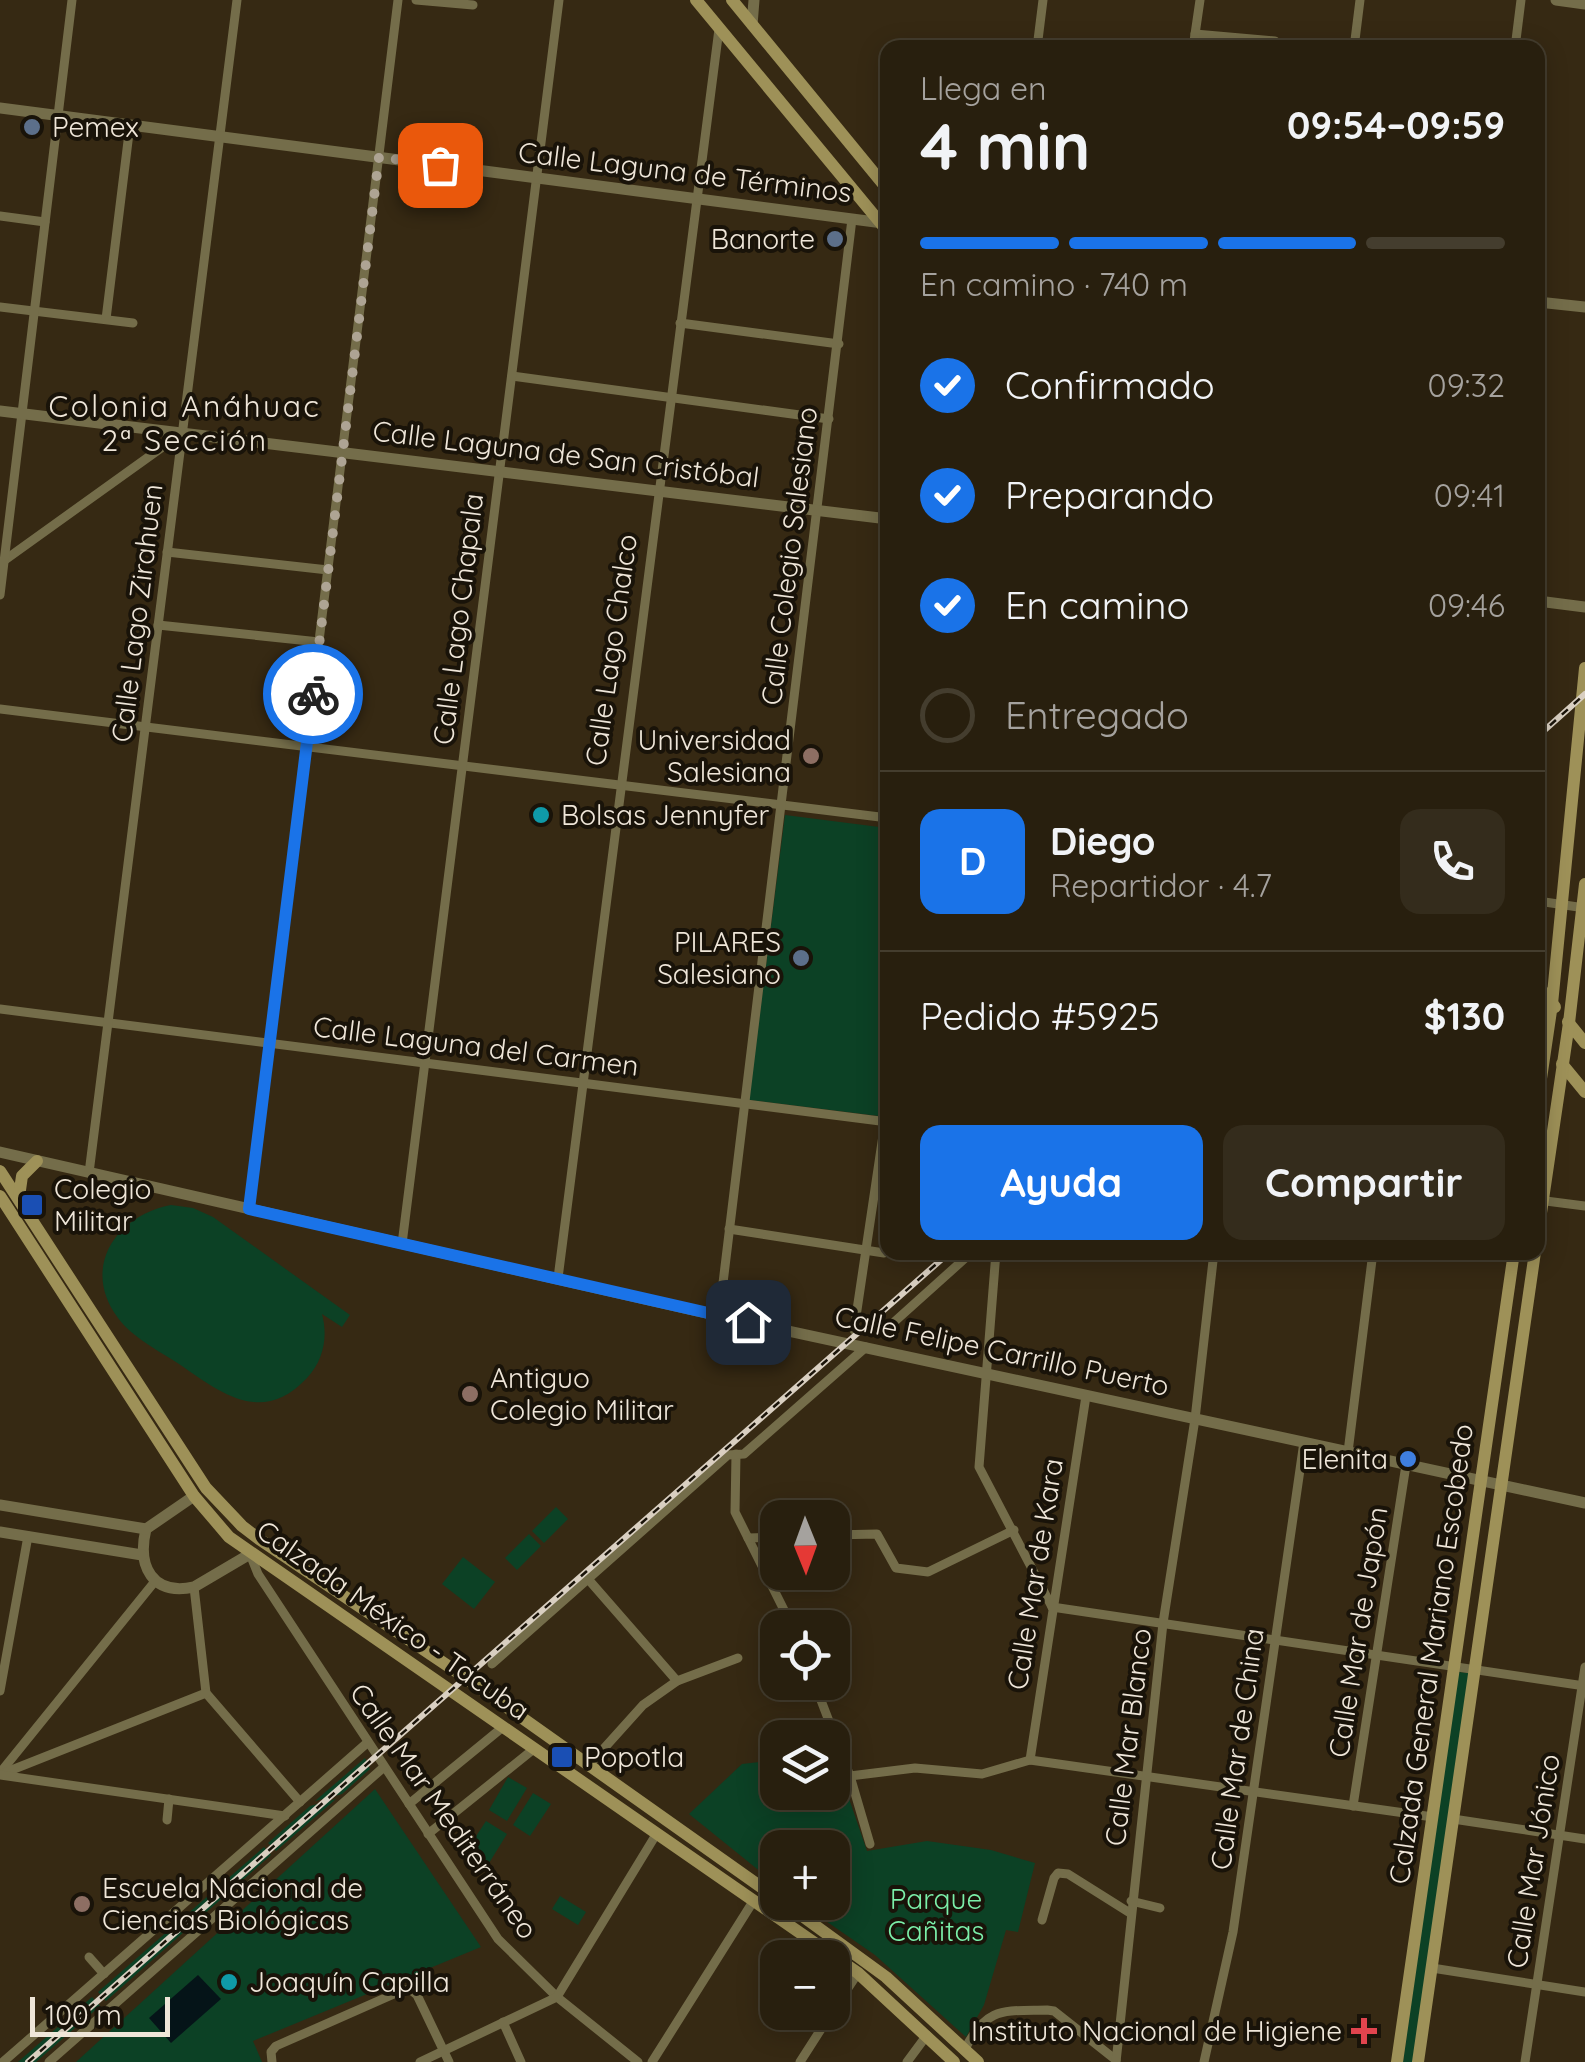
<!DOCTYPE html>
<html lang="es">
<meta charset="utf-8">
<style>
:root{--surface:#281f0e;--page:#342c1c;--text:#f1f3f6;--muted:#a5a29e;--line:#443d2e;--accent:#1a73e8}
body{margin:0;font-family:Quicksand,sans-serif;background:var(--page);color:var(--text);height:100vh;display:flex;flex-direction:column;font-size:38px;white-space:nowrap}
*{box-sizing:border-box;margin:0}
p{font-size:32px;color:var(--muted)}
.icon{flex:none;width:55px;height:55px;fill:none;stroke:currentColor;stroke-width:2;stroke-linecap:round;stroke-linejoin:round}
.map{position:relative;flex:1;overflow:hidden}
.sheet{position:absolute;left:880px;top:40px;width:665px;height:1220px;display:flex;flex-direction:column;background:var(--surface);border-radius:20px;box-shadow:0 5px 25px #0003,0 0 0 2px var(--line)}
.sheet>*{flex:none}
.needle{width:65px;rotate:179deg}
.fabs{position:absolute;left:760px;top:1500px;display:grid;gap:20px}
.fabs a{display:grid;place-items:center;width:90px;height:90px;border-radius:20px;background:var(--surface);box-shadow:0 5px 25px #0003,0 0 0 2px var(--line);font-size:50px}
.scale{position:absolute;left:30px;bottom:25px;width:140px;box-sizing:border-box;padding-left:10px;border:5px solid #efe6d9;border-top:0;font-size:28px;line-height:35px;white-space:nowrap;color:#efe6d9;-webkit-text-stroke:8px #191309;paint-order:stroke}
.pin{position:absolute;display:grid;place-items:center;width:85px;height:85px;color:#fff;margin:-42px;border-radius:20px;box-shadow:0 5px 15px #0006}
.courier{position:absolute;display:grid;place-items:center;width:100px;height:100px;margin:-50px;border:8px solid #1a73e8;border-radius:50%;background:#fff;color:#222;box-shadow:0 2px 12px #0007}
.headline em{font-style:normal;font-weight:700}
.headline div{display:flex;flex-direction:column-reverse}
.headline{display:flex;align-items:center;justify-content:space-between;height:170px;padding:0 40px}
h1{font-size:65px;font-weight:700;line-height:75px}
.bar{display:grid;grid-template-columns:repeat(4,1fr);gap:15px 10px;align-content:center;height:120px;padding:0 40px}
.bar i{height:12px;border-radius:8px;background:var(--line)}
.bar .current{background:var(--accent)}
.bar p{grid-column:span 4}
.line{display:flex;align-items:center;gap:25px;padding:0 40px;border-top:2px solid var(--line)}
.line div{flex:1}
.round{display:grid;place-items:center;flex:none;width:105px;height:105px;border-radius:20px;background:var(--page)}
ol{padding:0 40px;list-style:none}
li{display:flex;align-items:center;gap:30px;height:110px}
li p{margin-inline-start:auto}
li .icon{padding:10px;border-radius:50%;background:var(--accent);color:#fff;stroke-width:4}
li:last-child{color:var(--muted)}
li i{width:55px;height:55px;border:5px solid var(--line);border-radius:50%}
.primary-button{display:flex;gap:20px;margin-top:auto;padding:20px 40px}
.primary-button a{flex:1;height:115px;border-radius:20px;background:var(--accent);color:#fff;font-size:40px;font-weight:700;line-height:115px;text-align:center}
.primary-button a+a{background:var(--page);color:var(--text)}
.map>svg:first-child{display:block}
.green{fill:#0c4125}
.water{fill:#051418}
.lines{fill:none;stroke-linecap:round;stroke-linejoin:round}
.minor{stroke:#746d4a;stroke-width:9}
.tertiary{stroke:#746d4a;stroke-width:11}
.secondary{stroke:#9e9158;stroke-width:12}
.rail-casing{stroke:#d9cfc1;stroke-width:6}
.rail{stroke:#191309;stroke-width:2.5;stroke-dasharray:8;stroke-linecap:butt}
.done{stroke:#aea494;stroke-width:10;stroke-dasharray:0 18}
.route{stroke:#1a73e8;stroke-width:12}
.service-dot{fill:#5c6f8a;stroke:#191309;stroke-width:4}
.education-dot{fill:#8d6e63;stroke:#191309;stroke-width:4}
.culture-dot{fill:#0f9aa8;stroke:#191309;stroke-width:4}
.transit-dot{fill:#1a4fb4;stroke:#191309;stroke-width:4}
.shop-dot{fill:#3f7fe0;stroke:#191309;stroke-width:4}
.health-dot{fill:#e0444e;stroke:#191309;stroke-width:4}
.labels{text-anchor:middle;stroke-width:8;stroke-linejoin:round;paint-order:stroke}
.poi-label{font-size:28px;fill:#efe6d9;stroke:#191309;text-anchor:start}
.street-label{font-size:28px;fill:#efe6d9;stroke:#191309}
.park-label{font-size:28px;fill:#7befa9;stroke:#191309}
.neighbourhood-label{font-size:30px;letter-spacing:2.5px;fill:#efe6d9;stroke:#191309}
</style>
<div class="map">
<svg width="1585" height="2062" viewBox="0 0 1585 2062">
<rect width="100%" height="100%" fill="#362913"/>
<!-- green -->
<g class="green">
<polygon points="785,815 887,828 887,1117 749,1100"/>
<path d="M171 1205 193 1208 213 1217 350 1315 342 1327 322 1314C328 1336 324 1360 307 1378 262 1426 221 1393 179 1364 159 1351 132 1337 118 1318 80 1267 117 1215 171 1205Z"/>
<polygon points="556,1507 568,1519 544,1543 532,1531"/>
<polygon points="529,1534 541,1546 517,1570 505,1558"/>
<polygon points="463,1557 495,1582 474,1609 442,1584"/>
<polygon points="1457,1672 1472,1673 1415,2062 1403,2062"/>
<polygon points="833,1752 867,1851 927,1841 991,1850 1035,1863 1018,1932 1006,1930 984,2005 966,2037 875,1955 800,1903 832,1902 832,1848 778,1848 777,1885 689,1814 742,1764 777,1760 778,1792 832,1792"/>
<polygon points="365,1758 370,1769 342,1794 315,1801"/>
<polygon points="508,1777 527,1788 507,1821 489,1810"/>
<polygon points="375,1789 481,1947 253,2041 262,2062 76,2062"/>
<polygon points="533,1793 551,1804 530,1836 513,1825"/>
<polygon points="336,1799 276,1851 268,1843 310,1806"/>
<polygon points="486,1821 507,1834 489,1863 467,1850"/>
<polygon points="264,1847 271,1855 106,2001 98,1992"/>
<polygon points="560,1896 586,1912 578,1925 552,1909"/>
<polygon points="92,1997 100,2006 36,2062 18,2062"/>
</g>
<!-- water -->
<polygon class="water" points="198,1975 221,1999 171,2043 149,2018"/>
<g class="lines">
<!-- minor -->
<g class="minor">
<polyline points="416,0 473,5"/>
<polyline points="1195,34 1275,41"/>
<polyline points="1037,48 1043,0"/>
<polyline points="1193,48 1200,0"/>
<polyline points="1354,48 1360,0"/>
<polyline points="1515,48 1521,0"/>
<polyline points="0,216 45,222"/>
<polyline points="0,307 133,323"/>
<polyline points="106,319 130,125"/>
<polyline points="680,323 839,344"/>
<polyline points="512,376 829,419"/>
<polyline points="167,552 328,570"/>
<polyline points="2,562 182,433"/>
<polyline points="0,595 72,0"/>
<polyline points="158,625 319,642"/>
<polyline points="0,709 888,818"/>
<polyline points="1538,901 1585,908"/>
<polyline points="0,1009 888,1122"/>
<polyline points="89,1173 237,0"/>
<polyline points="1538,1200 1585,1206"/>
<polyline points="249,1209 398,0"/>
<polyline points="729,1229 884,1253 888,1245"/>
<polyline points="402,1244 559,0"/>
<polyline points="996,1252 979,1467 1052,1607"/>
<polyline points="558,1278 719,29"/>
<polyline points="719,1316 852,219"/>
<polyline points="854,1330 885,1122"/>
<polyline points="883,1332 972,1252"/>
<polyline points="1348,1452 1373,1252"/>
<polyline points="736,1454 735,1512 793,1628"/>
<polyline points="832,1535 877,1534 896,1568 928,1572 1014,1530"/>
<polyline points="748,1538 778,1537"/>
<polyline points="250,1554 258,1574 498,1939 557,1997 638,2062"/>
<polyline points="588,1579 677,1681"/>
<polyline points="194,1587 206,1693 300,1802"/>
<polyline points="1052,1607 1585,1686"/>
<polyline points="492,1664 728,1455 744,1454 866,1347"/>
<polyline points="814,1682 850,1776 870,1844"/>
<polyline points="0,1691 28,1536"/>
<polyline points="1030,1760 1086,1396"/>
<polyline points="589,1765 643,1705 677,1681 738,1658"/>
<polyline points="0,1773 156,1580"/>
<polyline points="4,1773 206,1693"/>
<polyline points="0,1775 285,1816"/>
<polyline points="850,1776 915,1768 982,1774 1030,1760 1433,1817"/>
<polyline points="409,1804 503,1727"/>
<polyline points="1353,1806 1406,1465"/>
<polyline points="1453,1819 1585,1839"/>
<polyline points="167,1820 169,1799"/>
<polyline points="428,1834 535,1748"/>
<polyline points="1131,1901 1160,1908"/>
<polyline points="1042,1920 1054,1878 1058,1873 1068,1874 1130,1913"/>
<polyline points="89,1957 104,1974"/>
<polyline points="1432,1968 1585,1992"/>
<polyline points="832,2012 858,1973"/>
<polyline points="503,2022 521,2062"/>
<path d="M965 2049C987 2006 1003 2011 1047 2010L1054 2011 1116 2060"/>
<polyline points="3,2062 367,1743"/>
<polyline points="49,2062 384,1767"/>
<polyline points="272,2062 271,2052 276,2046 403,1990 411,1990 417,1995 449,2062"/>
<polyline points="420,2062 557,1997 657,1833"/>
<polyline points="652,2062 754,1900"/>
<polyline points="800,2062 832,2012"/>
<polyline points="907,2062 927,2035"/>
<polyline points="1116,2062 1163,1623 1195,1419 1214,1252"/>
<polyline points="1204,2062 1233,1932 1304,1442"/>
<polyline points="1525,2062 1585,1667"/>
</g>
<!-- tertiary -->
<g class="tertiary">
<polyline points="1556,0 1585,4"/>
<polyline points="752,25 754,0"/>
<polyline points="0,108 883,223"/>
<polyline points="1538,302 1585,307"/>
<polyline points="0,411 888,519"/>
<polyline points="1538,601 1585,607"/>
<polyline points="0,1152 719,1316 1585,1503"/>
<path d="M194 1496 146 1529C137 1566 152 1596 194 1587L250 1554"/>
<polyline points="0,1505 146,1529"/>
<polyline points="0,1532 142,1555"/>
</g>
<!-- secondary -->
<g class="secondary">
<polyline points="696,0 888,232"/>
<polyline points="732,0 888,190"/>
<polyline points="1538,985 1555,1007"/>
<polyline points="1568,1022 1585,1043"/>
<polyline points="1562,1064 1585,1092"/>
<polyline points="1538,1099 1552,1004 1585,668"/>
<polyline points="0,1171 206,1488 242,1526 259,1539 460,1674 778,1899"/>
<polyline points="0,1196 194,1496 229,1537 858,1973 954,2062"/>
<polyline points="19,1197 22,1176 37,1161"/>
<polyline points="1538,1233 1569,1023 1585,884"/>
<polyline points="783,1902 886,1977 978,2062"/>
<polyline points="1397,2062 1514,1252"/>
<polyline points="1418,2062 1535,1252"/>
</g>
<defs>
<g id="rail">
<polyline points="1538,736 1585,694"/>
<polyline points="28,2062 950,1252"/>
</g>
</defs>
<!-- rail casing -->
<use href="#rail" class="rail-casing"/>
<!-- rail -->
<use href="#rail" class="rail"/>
</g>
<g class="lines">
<!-- done -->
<polyline class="done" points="313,694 379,157 440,165"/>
<!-- route -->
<polyline class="route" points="313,694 249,1209 748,1322"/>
</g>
<!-- markers -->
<g class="service-dot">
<circle cx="32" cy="127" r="10"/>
<circle cx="835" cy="239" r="10"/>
<circle cx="801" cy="958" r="10"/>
</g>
<g class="education-dot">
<circle cx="811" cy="756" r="10"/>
<circle cx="470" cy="1394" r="10"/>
<circle cx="82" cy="1904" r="10"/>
</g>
<g class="culture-dot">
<circle cx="541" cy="815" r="10"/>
<circle cx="229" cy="1982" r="10"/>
</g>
<g class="transit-dot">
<rect x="20" y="1193" width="24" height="24" rx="5"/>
<rect x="550" y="1745" width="24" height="24" rx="5"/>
</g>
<circle class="shop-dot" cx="1408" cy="1459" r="10"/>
<path class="health-dot" d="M1359 2016h10v10h10v10h-10v10h-10v-10h-10v-10h10z"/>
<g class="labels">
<!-- poi labels -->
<g class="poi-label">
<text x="52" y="137">Pemex</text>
<text x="815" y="249" text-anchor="end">Banorte</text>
<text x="791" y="750" text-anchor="end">Universidad<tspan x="791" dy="32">Salesiana</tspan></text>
<text x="561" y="825">Bolsas Jennyfer</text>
<text x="781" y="952" text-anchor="end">PILARES<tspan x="781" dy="32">Salesiano</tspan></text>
<text x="54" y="1199">Colegio<tspan x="54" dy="32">Militar</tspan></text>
<text x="490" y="1388">Antiguo<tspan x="490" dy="32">Colegio Militar</tspan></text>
<text x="1388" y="1469" text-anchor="end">Elenita</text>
<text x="584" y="1767">Popotla</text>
<text x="102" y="1898">Escuela Nacional de<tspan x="102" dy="32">Ciencias Biológicas</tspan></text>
<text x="249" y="1992">Joaquín Capilla</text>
<text x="1342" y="2041" text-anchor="end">Instituto Nacional de Higiene</text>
</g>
<!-- street labels -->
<g class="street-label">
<text transform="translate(685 172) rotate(7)" y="10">Calle Laguna de Términos</text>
<text transform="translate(566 454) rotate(7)" y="10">Calle Laguna de San Cristóbal</text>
<text transform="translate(789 556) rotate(-83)" y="10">Calle Colegio Salesiano</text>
<text transform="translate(137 613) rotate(-83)" y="10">Calle Lago Zirahuen</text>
<text transform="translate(458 619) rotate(-83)" y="10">Calle Lago Chapala</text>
<text transform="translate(611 650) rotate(-82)" y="10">Calle Lago Chalco</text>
<text transform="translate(476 1046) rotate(7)" y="10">Calle Laguna del Carmen</text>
<text transform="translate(1002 1351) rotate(12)" y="10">Calle Felipe Carrillo Puerto</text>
<text transform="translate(1035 1574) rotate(-81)" y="10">Calle Mar de Kara</text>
<text transform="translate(393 1620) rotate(35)" y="10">Calzada México - Tacuba</text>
<text transform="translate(1358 1632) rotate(-81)" y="10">Calle Mar de Japón</text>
<text transform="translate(1431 1654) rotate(-82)" y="10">Calzada General Mariano Escobedo</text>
<text transform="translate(1128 1737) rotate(-83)" y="10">Calle Mar Blanco</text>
<text transform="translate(1237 1749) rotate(-82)" y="10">Calle Mar de China</text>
<text transform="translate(444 1811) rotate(55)" y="10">Calle Mar Mediterráneo</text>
<text transform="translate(1533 1861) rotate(-81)" y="10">Calle Mar Jónico</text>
</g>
<!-- park labels -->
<g class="park-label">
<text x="936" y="1909">Parque<tspan x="936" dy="32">Cañitas</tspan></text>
</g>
<!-- neighbourhood labels -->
<g class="neighbourhood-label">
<text x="185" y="417">Colonia Anáhuac<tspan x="185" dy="34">2ª Sección</tspan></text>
</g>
</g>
</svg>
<div class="fabs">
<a><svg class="needle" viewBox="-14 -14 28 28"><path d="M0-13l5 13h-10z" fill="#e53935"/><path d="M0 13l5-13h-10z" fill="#a5a29e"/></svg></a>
<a><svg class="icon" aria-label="locate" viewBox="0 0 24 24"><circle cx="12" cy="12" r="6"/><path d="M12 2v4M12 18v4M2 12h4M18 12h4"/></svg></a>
<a><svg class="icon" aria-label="layers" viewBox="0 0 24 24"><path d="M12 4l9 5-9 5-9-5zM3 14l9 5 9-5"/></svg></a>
<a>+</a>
<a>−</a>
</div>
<div class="scale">100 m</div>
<div class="pin" style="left:440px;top:165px;background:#ea580c"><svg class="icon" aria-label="bag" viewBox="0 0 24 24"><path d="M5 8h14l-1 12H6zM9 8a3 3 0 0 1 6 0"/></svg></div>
<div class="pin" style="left:748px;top:1322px;background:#1f2937"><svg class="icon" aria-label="home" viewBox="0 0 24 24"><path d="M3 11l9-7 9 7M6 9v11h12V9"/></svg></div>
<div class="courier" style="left:313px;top:694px"><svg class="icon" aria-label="bike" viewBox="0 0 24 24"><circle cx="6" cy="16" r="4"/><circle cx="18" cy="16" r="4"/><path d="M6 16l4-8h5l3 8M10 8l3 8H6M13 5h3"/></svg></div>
<section class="sheet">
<div class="headline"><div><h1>4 min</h1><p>Llega en</p></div><em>09:54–09:59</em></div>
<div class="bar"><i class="current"></i><i class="current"></i><i class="current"></i><i></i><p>En camino · 740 m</p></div>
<ol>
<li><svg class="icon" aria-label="check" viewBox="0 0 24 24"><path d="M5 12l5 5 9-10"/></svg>Confirmado<p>09:32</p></li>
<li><svg class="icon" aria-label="check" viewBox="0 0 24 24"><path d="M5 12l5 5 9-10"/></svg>Preparando<p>09:41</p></li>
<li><svg class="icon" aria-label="check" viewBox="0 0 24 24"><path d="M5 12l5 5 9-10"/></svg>En camino<p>09:46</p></li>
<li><i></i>Entregado</li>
</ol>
<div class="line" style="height:180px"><b class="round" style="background:var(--accent);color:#fff">D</b><div><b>Diego</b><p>Repartidor · 4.7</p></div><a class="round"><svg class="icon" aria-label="phone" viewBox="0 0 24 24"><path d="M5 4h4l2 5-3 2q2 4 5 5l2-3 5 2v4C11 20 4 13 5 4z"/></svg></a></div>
<div class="line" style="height:130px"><div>Pedido #5925</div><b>$130</b></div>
<div class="primary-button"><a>Ayuda</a><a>Compartir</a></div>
</section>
</div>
